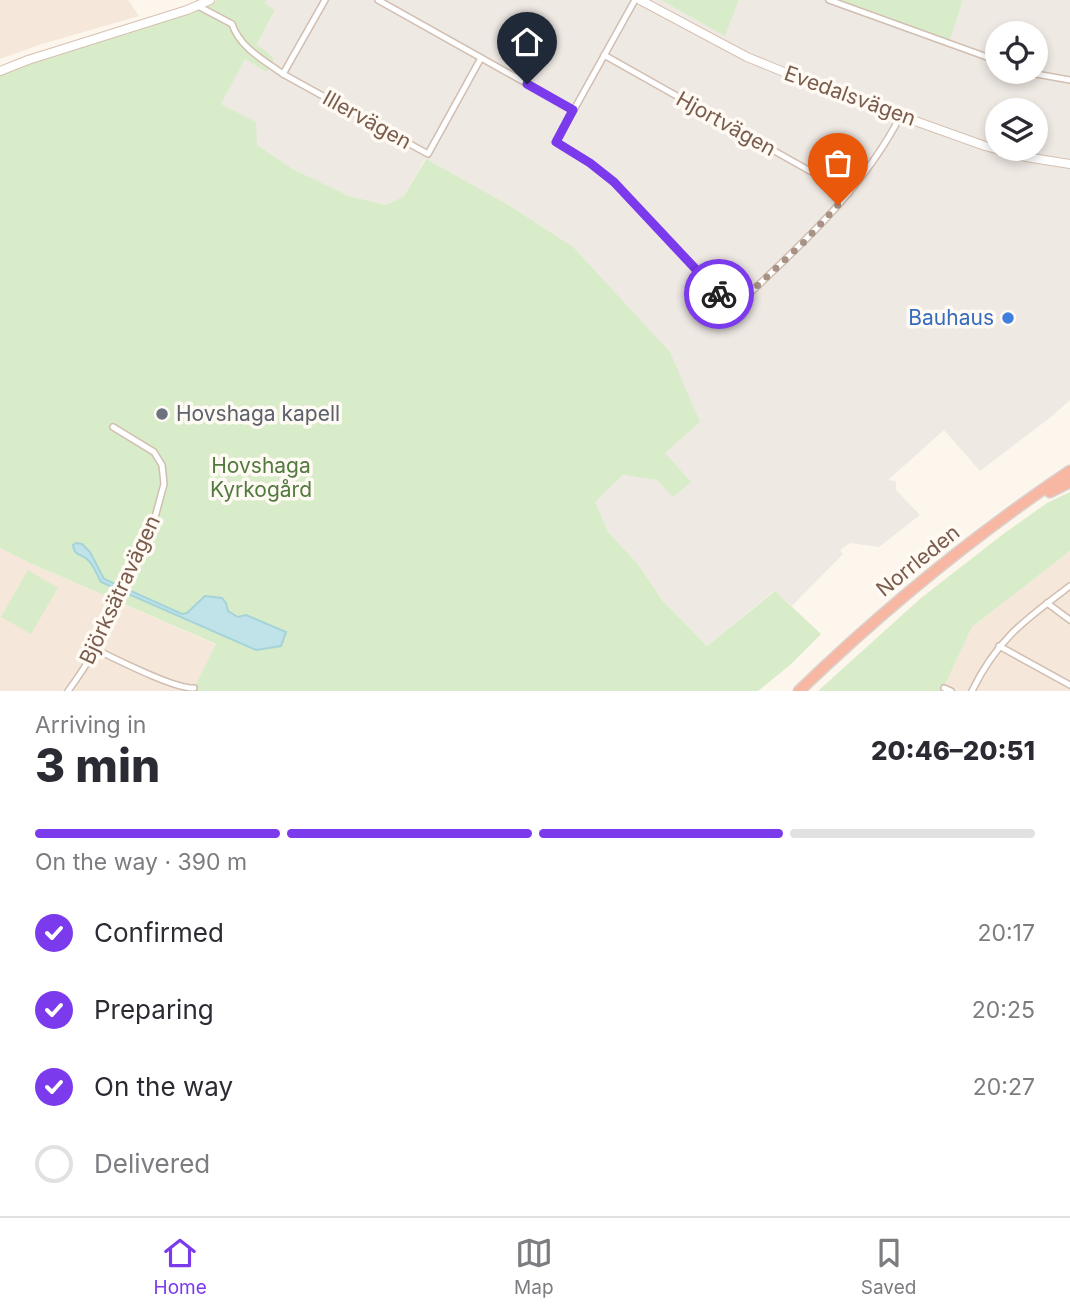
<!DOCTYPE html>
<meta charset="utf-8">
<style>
:root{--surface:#fff;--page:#f7f7f7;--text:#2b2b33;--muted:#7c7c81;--line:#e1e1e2;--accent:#7c3aed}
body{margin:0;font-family:Inter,sans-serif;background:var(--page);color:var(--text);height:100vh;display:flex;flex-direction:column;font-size:26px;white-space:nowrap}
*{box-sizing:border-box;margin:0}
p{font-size:23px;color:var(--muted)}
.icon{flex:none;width:38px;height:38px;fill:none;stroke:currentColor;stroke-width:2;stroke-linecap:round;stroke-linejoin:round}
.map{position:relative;height:691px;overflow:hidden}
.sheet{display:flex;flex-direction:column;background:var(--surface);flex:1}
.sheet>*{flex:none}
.fabs{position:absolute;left:985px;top:21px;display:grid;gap:14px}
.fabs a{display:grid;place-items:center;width:63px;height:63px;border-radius:50%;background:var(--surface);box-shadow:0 4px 10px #0003;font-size:35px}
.pin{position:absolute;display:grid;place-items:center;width:60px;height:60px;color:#fff;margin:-72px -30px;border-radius:50% 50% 50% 0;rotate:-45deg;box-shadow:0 0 7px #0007}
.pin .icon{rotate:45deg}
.courier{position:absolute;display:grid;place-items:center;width:70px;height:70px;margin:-35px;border:5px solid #7c3aed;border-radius:50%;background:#fff;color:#222;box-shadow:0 2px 9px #0007}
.overview em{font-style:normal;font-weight:800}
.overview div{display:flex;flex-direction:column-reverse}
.overview{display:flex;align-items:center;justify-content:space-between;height:119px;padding:0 35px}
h1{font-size:46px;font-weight:800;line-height:52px}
.bar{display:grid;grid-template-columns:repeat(4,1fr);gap:10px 7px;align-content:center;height:84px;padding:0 35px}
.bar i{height:9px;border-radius:5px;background:var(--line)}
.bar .on{background:var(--accent)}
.bar p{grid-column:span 4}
ol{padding:0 35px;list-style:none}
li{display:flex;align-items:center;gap:21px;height:77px}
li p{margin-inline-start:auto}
li .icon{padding:7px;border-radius:50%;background:var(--accent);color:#fff;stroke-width:4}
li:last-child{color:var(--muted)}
li i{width:38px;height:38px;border:4px solid var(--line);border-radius:50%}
.tab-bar{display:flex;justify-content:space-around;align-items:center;height:98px;border-top:2px solid var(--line);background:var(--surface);font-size:19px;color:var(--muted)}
.tab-bar a{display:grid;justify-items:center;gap:4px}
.tab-bar .on{color:var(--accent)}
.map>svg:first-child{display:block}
.residential{fill:#f5e8da}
.industrial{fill:#efe9e4;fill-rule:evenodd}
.green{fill:#d8ecc9}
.water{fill:#bfe3e8;stroke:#a5d3da;stroke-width:2}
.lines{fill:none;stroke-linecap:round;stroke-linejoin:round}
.street-casing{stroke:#d1beb0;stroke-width:8}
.secondary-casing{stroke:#d6c0b0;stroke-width:10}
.highway-casing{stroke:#dad1cd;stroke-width:13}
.street{stroke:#fff;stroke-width:5}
.secondary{stroke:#fff;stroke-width:8}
.highway{stroke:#f7b7a3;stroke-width:10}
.done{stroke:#a89285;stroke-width:7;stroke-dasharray:0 12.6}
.route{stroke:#7c3aed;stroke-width:9}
.shop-dot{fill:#3f7fe0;stroke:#fffaf3;stroke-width:2.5}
.worship-dot{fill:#6b7280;stroke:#fffaf3;stroke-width:2.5}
.labels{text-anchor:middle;stroke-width:7;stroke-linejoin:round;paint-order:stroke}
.street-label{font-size:21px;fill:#7a5c4d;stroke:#fffaf3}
.shop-label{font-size:21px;fill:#366cbe;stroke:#fffaf3;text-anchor:end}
.worship-label{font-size:21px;fill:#5b616d;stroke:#fffaf3;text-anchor:start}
.park-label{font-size:21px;fill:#537a41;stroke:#fffaf3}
</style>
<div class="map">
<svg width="1070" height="691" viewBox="0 0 1070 691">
<rect width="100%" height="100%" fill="#fdf6ec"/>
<!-- residential -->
<g class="residential">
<polygon points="0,0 128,0 139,16 42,44 0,59"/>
<polygon points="0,548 32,564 217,645 197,682 190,691 0,691"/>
<polygon points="1070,551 1070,691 942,691 972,627"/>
</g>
<!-- industrial -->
<path class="industrial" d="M267 0H661L725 35 739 0H829L949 42 963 0H1070V400L1051 417 980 471 944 430 888 480 896 481V490L920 515 879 547 850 543 840 550 843 554 792 606 774 591 707 646 662 600 638 564 608 532 594 502 623 475 657 480 665 453 572 246 507 204 425 159 404 196 386 205 349 196 293 169 257 145 220 104 245 59 274 58 257 44 275 10 265 3ZM998 33H1036V72H998ZM998 110H1036V149H998Z"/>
<!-- green -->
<g class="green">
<polygon points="217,0 267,0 265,3 275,10 257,44 274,58 267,72 245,59 221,104 256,122 257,145 293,169 349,196 386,205 404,196 426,159 507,204 572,246 670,352 700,422 665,453 691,482 673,497 657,480 623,475 595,502 608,532 638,564 662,600 707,646 775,591 821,634 790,665 758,691 190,691 197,682 216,644 32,564 0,548 0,75 12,69 206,6"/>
<polygon points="661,0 739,0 725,36"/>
<polygon points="829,0 963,0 949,43"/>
<polygon points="1070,492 1070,551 972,627 942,691 818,691 921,598 1002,535 1047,503"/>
<polygon points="28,570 58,588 31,634 1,617"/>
</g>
<!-- water -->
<path class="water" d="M76 543 82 544 90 552 104 579 182 614 187 613 205 596 222 598 226 603 228 611 238 617 246 615 286 632 281 646 256 650 101 582C97 575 94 566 89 561 82 553 74 557 73 545Z"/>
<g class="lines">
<defs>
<g id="street">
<polyline points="325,0 283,74 428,154 481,58"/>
<polyline points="378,0 574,110"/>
<path d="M635 0 556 142 590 163 614 182 730 305H733L738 304C799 247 862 191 901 115"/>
<polyline points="829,0 998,61"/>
<path d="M198 6 232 24C240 48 264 60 283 74"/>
<polyline points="604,55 849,193"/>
<polyline points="1025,72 1070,80"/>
<polyline points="1047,603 1070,620"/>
<polyline points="999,646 1070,685"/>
<path d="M95 649C116 659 174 689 194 688"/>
<polyline points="944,688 951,691"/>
<path d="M68 691C82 672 109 632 110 610L115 607 154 521 164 484 162 465 154 452 113 427"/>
<path d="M972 691C997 639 1026 619 1070 586"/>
</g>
<g id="secondary">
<polyline points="640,0 747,57 820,87 985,146 1026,157 1070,164"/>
<polyline points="0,71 28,60 187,10 210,0"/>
</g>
<g id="highway">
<polyline points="1050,492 1070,482"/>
<path d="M799 691C883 610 973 536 1070 471"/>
</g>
</defs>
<!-- street casing -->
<use href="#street" class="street-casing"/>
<!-- secondary casing -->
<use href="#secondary" class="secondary-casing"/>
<!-- highway casing -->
<use href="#highway" class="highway-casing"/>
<!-- street -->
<use href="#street" class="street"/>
<!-- secondary -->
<use href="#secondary" class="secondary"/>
<!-- highway -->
<use href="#highway" class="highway"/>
</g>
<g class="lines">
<!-- done -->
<path class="done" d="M719 294C724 300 729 308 738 304L805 241 838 205"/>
<!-- route -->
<polyline class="route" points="527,84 573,110 556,142 590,163 614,182 719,294"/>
</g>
<!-- markers -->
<circle class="shop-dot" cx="1008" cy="318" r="7"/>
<circle class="worship-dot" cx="162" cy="414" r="7"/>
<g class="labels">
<!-- street labels -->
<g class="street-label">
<text transform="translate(850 96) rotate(20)" y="7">Evedalsvägen</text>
<text transform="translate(367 120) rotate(29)" y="7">Illervägen</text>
<text transform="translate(726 124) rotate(29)" y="7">Hjortvägen</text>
<text transform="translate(918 561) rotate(-39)" y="7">Norrleden</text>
<text transform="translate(120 590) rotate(-65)" y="7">Björksätravägen</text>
</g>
<!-- shop labels -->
<g class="shop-label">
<text x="994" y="325">Bauhaus</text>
</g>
<!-- worship labels -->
<g class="worship-label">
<text x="176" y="421">Hovshaga kapell</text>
</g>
<!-- park labels -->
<g class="park-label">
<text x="261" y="473">Hovshaga<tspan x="261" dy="24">Kyrkogård</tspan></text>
</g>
</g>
</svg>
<div class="fabs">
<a><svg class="icon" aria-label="locate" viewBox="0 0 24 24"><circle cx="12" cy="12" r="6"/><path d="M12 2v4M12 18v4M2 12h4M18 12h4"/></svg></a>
<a><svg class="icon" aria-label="layers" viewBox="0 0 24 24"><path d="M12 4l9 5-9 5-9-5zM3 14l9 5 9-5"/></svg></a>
</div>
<div class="pin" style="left:838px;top:205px;background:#ea580c"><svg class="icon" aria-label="bag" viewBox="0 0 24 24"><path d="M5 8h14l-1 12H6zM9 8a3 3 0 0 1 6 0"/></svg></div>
<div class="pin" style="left:527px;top:84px;background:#1f2937"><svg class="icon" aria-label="home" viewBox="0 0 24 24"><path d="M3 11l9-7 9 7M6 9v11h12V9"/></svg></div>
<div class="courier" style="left:719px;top:294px"><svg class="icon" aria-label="bike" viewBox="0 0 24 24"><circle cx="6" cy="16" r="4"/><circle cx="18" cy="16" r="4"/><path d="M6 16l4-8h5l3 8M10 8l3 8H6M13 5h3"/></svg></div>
</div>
<section class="sheet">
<div class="overview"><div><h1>3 min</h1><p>Arriving in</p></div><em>20:46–20:51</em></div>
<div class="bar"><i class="on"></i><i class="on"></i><i class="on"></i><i></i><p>On the way · 390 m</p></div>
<ol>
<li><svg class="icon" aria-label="check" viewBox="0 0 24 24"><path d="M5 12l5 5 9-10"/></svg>Confirmed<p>20:17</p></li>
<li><svg class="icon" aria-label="check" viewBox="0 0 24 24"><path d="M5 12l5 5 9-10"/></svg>Preparing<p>20:25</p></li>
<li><svg class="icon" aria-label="check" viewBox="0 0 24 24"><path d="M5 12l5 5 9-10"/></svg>On the way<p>20:27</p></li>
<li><i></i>Delivered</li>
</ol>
</section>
<nav class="tab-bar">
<a class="on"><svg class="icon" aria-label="home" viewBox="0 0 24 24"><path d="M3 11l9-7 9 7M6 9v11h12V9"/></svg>Home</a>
<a><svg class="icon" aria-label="map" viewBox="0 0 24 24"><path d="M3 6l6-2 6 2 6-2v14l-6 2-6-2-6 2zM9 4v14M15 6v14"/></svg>Map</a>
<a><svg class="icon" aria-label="saved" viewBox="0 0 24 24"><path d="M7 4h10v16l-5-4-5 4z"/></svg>Saved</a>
</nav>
